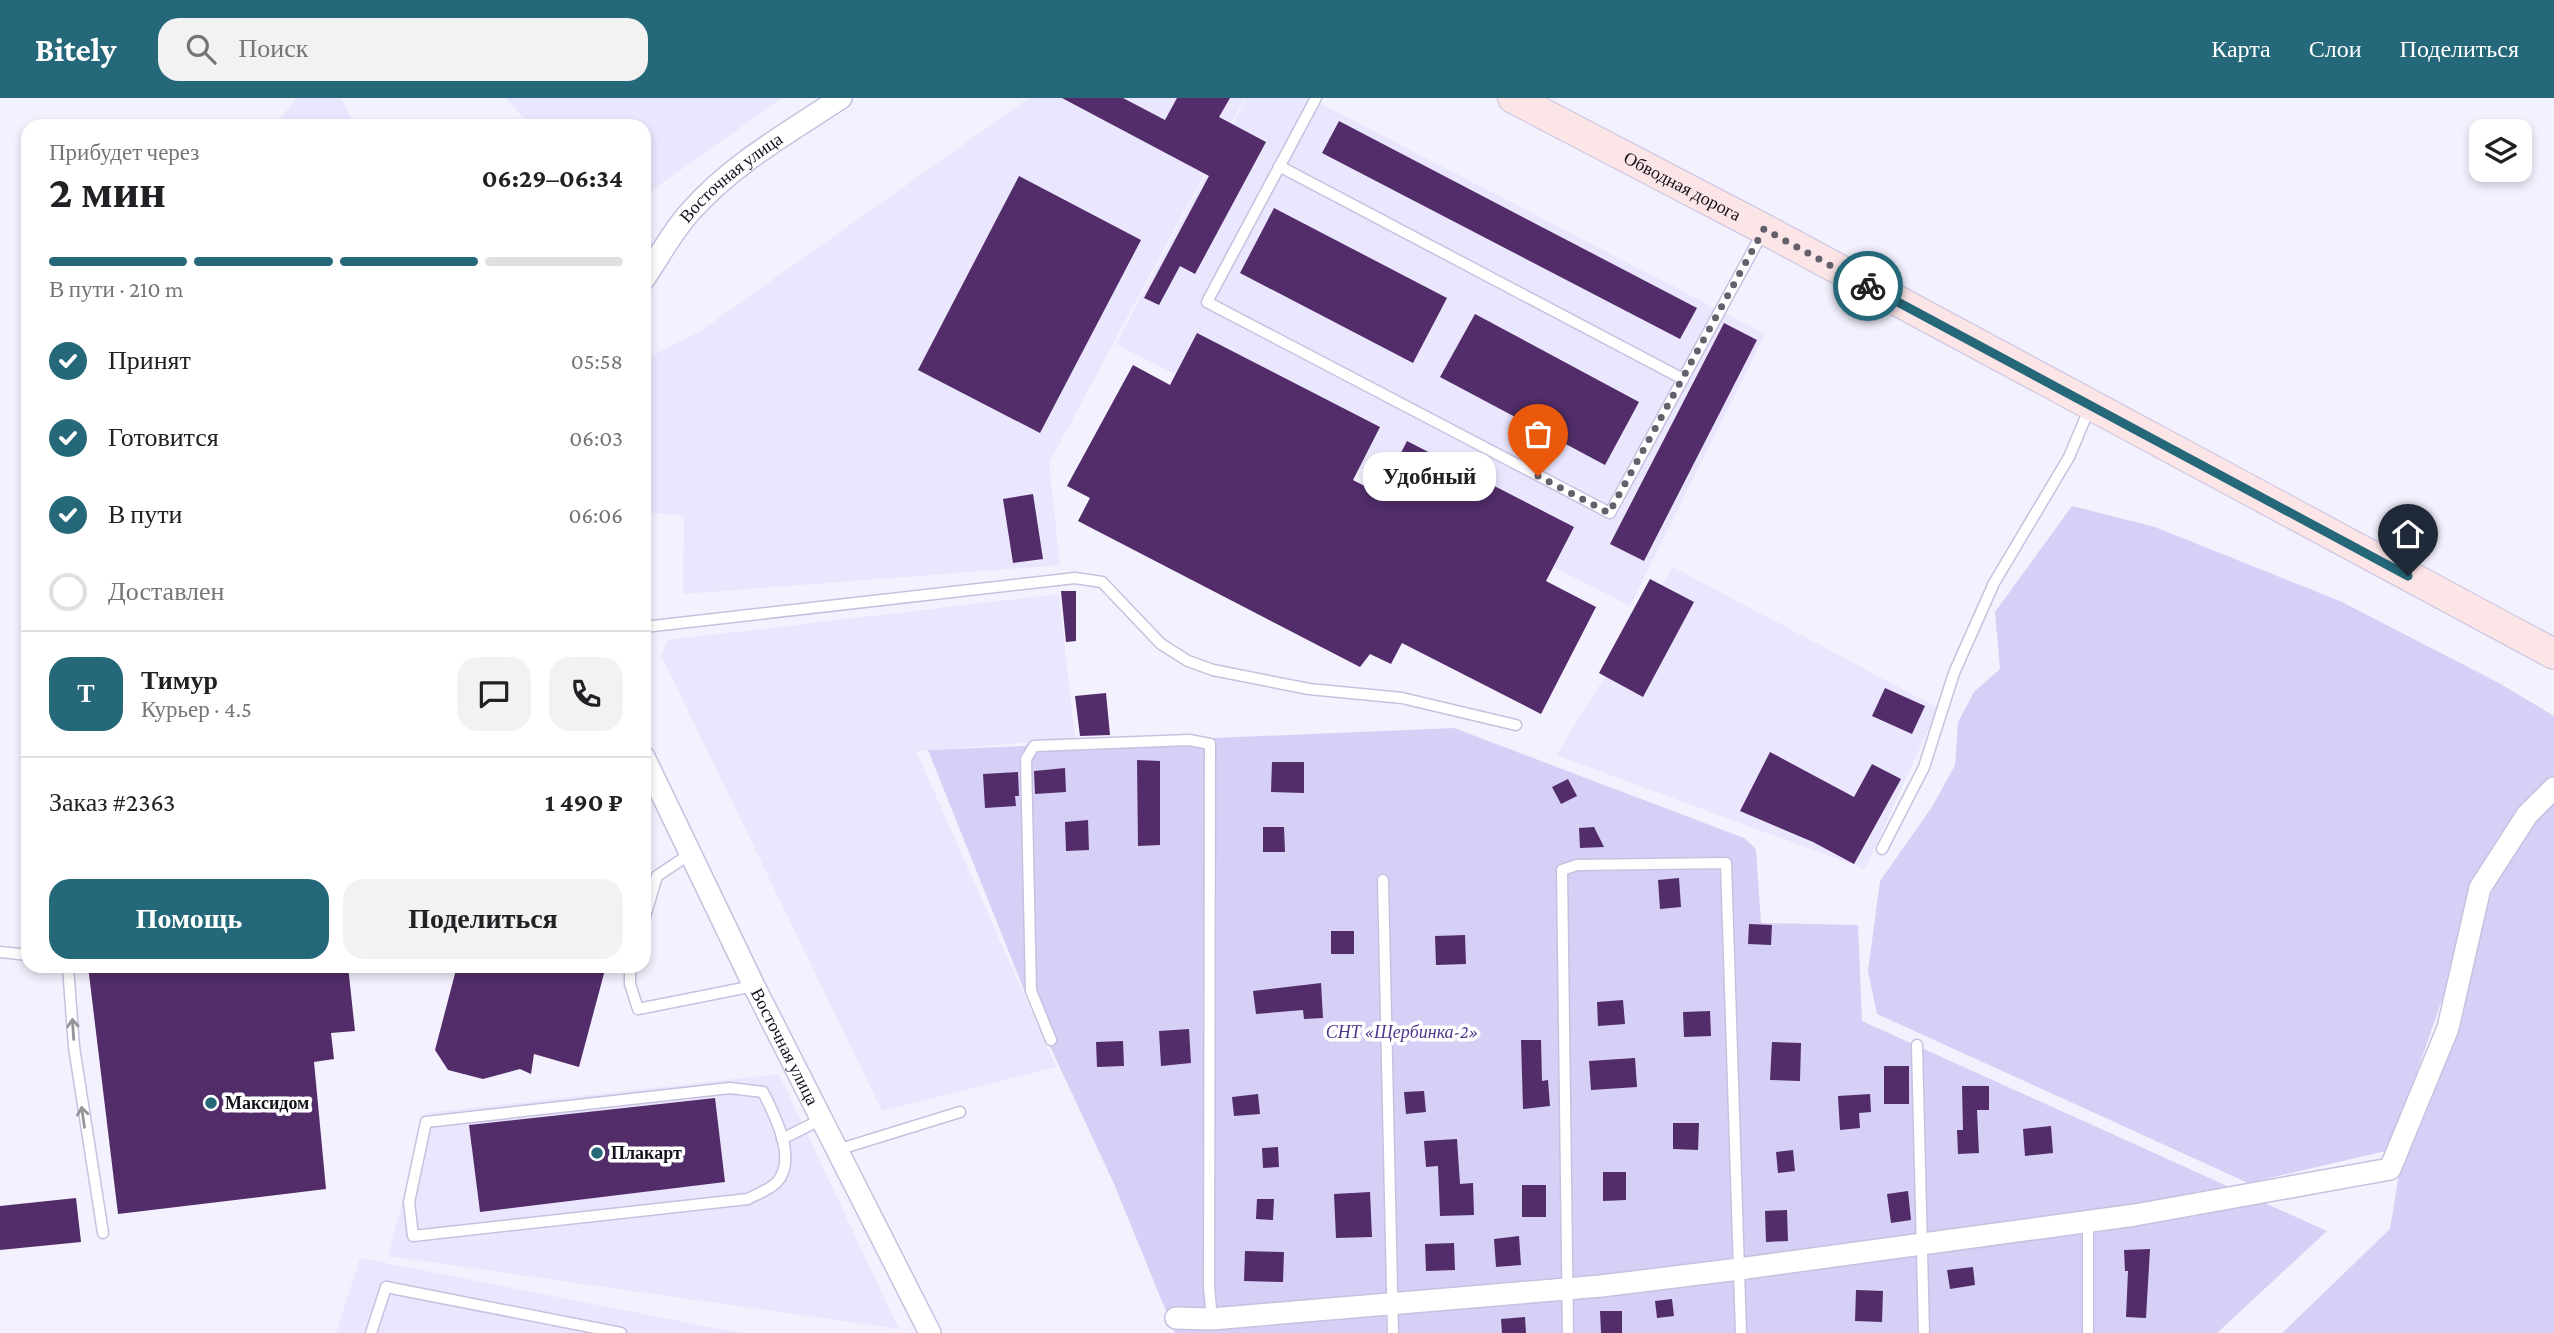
<!DOCTYPE html>
<html lang="ru">
<meta charset="utf-8">
<style>
:root{--surface:#fff;--page:#f2f2f2;--text:#202124;--muted:#757577;--line:#e0e0e0;--accent:#25687a}
body{margin:0;font-family:"Crimson Pro",serif;background:var(--page);color:var(--text);height:100vh;display:flex;flex-direction:column;font-size:26px;white-space:nowrap}
*{box-sizing:border-box;margin:0}
p{font-size:23px;color:var(--muted)}
.icon{flex:none;width:38px;height:38px;fill:none;stroke:currentColor;stroke-width:2;stroke-linecap:round;stroke-linejoin:round}
.map{position:relative;flex:1;overflow:hidden}
.panel{position:absolute;left:21px;top:21px;width:630px;height:854px;display:flex;flex-direction:column;background:var(--surface);border-radius:21px;box-shadow:0 4px 10px #0003}
.panel>*{flex:none}
.tools{position:absolute;left:2469px;top:21px;display:grid;gap:14px}
.tools a{display:grid;place-items:center;width:63px;height:63px;border-radius:14px;background:var(--surface);box-shadow:0 4px 10px #0003;font-size:35px}
.pin{position:absolute;display:grid;place-items:center;width:60px;height:60px;color:#fff;margin:-72px -30px;border-radius:50% 50% 50% 0;rotate:-45deg;box-shadow:0 0 7px #0007}
.pin .icon{rotate:45deg}
.courier{position:absolute;display:grid;place-items:center;width:70px;height:70px;margin:-35px;border:5px solid #25687a;border-radius:50%;background:#fff;color:#222;box-shadow:0 2px 9px #0007}
.bubble{position:absolute;height:49px;border-radius:21px;background:var(--surface);box-shadow:0 4px 10px #0003;font-size:23px;font-weight:700;line-height:49px;text-align:center}
.overview em{font-style:normal;font-weight:700}
.overview div{display:flex;flex-direction:column-reverse}
.overview{display:flex;align-items:center;justify-content:space-between;height:119px;padding:0 28px}
h1{font-size:46px;font-weight:700;line-height:52px}
.bar{display:grid;grid-template-columns:repeat(4,1fr);gap:10px 7px;align-content:center;height:84px;padding:0 28px}
.bar i{height:9px;border-radius:5px;background:var(--line)}
.bar .current{background:var(--accent)}
.bar p{grid-column:span 4}
.line{display:flex;align-items:center;gap:18px;padding:0 28px;border-top:2px solid var(--line)}
.line div{flex:1}
.round{display:grid;place-items:center;flex:none;width:74px;height:74px;border-radius:21px;background:var(--page)}
ol{padding:0 28px;list-style:none}
li{display:flex;align-items:center;gap:21px;height:77px}
li p{margin-inline-start:auto}
li .icon{padding:7px;border-radius:50%;background:var(--accent);color:#fff;stroke-width:4}
li:last-child{color:var(--muted)}
li i{width:38px;height:38px;border:4px solid var(--line);border-radius:50%}
.cta{display:flex;gap:14px;margin-top:auto;padding:14px 28px}
.cta a{flex:1;height:80px;border-radius:21px;background:var(--accent);color:#fff;font-size:28px;font-weight:700;line-height:80px;text-align:center}
.cta a+a{background:var(--page);color:var(--text)}
header{display:flex;align-items:center;gap:42px;box-sizing:border-box;height:98px;padding:0 35px;background:var(--accent);color:#fff}
header strong{font-size:33px}
nav{display:flex;gap:38px;margin-inline-start:auto;font-size:24px}
.search{width:490px;height:63px;background:var(--page);display:flex;align-items:center;gap:18px;box-sizing:border-box;padding:0 24px;border-radius:21px;color:var(--muted);font-size:26px}
.map>svg:first-child{display:block}
.built{fill:#eae6fd}
.green{fill:#d7d0f6}
.building{fill:#522d6a}
.lines{fill:none;stroke-linecap:round;stroke-linejoin:round}
.lane-casing{stroke:#c6c1df;stroke-width:13}
.street-casing{stroke:#c6c1df;stroke-width:24}
.secondary-casing{stroke:#c6c1df;stroke-width:32}
.lane{stroke:#fff;stroke-width:10}
.street{stroke:#fff;stroke-width:21}
.secondary{stroke:#fce5e6;stroke-width:30}
.oneway{stroke:#969499}
.done{stroke:#63606c;stroke-width:7;stroke-dasharray:0 12.6}
.route{stroke:#25687a;stroke-width:9}
.poi-dot{fill:#25687a;stroke:#fff;stroke-width:2.5}
.labels{text-anchor:middle;stroke-width:7;stroke-linejoin:round;paint-order:stroke}
.street-label{font-size:18px;fill:#15121d;stroke:#fff}
.park-label{font-size:18px;font-style:italic;fill:#51368d;stroke:#fff}
.poi-label{font-size:18px;font-weight:bold;fill:#15121d;stroke:#fff;text-anchor:start}
</style>
<header>
<strong>Bitely</strong>
<div class="search"><svg class="icon" aria-label="search" viewBox="0 0 24 24"><circle cx="10" cy="10" r="6"/><path d="M15 15l6 6"/></svg>Поиск</div>
<nav><a>Карта</a><a>Слои</a><a>Поделиться</a></nav>
</header>
<div class="map">
<svg width="2554" height="1235" viewBox="0 0 2554 1235">
<rect width="100%" height="100%" fill="#f3f1fe"/>
<!-- built -->
<g class="built">
<polygon points="296,0 341,0 355,28 275,28"/>
<polygon points="506,0 782,0 644,98 644,28 531,28"/>
<polygon points="1029,0 1245,0 1049,365 1060,467 683,496 684,418 644,414 644,262 699,234"/>
<polygon points="1247,0 1310,0 1765,236 1630,508 1116,246"/>
<polygon points="1673,469 1938,610 1865,771 1556,657"/>
<polygon points="1059,496 1075,641 916,653 1056,969 882,1013 661,557 668,542"/>
<polygon points="779,976 899,1231 388,1158 426,1015"/>
<polygon points="360,1160 740,1235 336,1235"/>
</g>
<!-- green -->
<g class="green">
<polygon points="2072,408 2155,429 2340,503 2499,585 2554,618 2554,677 2520,710 2457,858 2390,1052 2248,1085 1877,916 1868,873 1880,783 1932,709 1955,667 1958,624 1974,594 2000,571 1995,514"/>
<polygon points="1454,630 1744,740 1756,751 1761,825 1858,827 1862,923 2327,1133 2217,1235 1175,1235 1114,1086 1024,892 928,652"/>
<polygon points="2554,702 2554,1235 2282,1235 2390,1131 2398,1082 2418,1025 2460,931 2485,811 2497,782 2540,716"/>
</g>
<!-- building -->
<g class="building">
<polygon points="1062,0 1123,0 1165,22 1177,0 1230,0 1219,19 1266,44 1195,176 1180,168 1159,207 1144,200 1209,78"/>
<polygon points="1339,23 1697,210 1680,241 1322,55"/>
<polygon points="1019,78 1141,142 1040,335 918,272"/>
<polygon points="1274,110 1447,200 1413,265 1240,175"/>
<polygon points="1475,216 1639,304 1605,367 1440,279"/>
<polygon points="1724,225 1757,242 1644,463 1610,446"/>
<polygon points="1197,235 1380,329 1353,382 1380,396 1407,343 1574,429 1546,483 1596,509 1541,616 1402,545 1391,566 1370,556 1360,569 1078,423 1090,400 1067,388 1133,267 1170,287"/>
<polygon points="1033,396 1043,461 1013,465 1003,401"/>
<polygon points="1650,481 1694,504 1643,599 1599,575"/>
<polygon points="1061,493 1076,493 1076,543 1066,544"/>
<polygon points="1885,590 1925,608 1912,636 1872,618"/>
<polygon points="1106,595 1110,637 1080,638 1075,598"/>
<polygon points="1770,654 1854,699 1872,666 1901,681 1854,766 1813,744 1740,713"/>
<polygon points="1137,662 1160,663 1160,747 1138,748"/>
<polygon points="1272,664 1304,664 1304,695 1271,694"/>
<polygon points="1065,670 1066,694 1035,696 1034,673"/>
<polygon points="1018,674 1019,698 1015,698 1016,708 985,710 983,676"/>
<polygon points="1568,681 1577,698 1561,706 1552,689"/>
<polygon points="1088,722 1089,752 1066,753 1065,724"/>
<polygon points="1263,729 1284,729 1285,754 1263,754"/>
<polygon points="1594,729 1604,749 1580,750 1579,730"/>
<polygon points="1679,780 1681,809 1660,811 1658,782"/>
<polygon points="1749,826 1772,827 1771,847 1748,846"/>
<rect x="1331" y="833" width="23" height="23"/>
<polygon points="1465,837 1466,866 1436,867 1435,838"/>
<polygon points="88,868 348,868 355,933 331,935 334,961 314,964 326,1091 118,1116"/>
<polygon points="457,868 606,868 579,969 534,956 531,976 520,971 483,981 448,972 435,952"/>
<polygon points="1321,885 1323,920 1304,921 1303,912 1256,916 1253,893"/>
<polygon points="1623,902 1625,926 1598,928 1597,904"/>
<polygon points="1710,913 1711,938 1684,939 1683,914"/>
<polygon points="1189,931 1191,965 1161,968 1159,933"/>
<polygon points="1521,942 1541,942 1542,983 1548,982 1550,1008 1523,1011"/>
<polygon points="1123,943 1124,968 1097,969 1096,944"/>
<polygon points="1772,944 1801,945 1800,983 1770,982"/>
<polygon points="1635,960 1637,989 1591,992 1589,963"/>
<rect x="1884" y="968" width="25" height="38"/>
<polygon points="1962,988 1989,988 1989,1012 1977,1012 1979,1055 1958,1056 1957,1032 1963,1032"/>
<polygon points="1424,993 1426,1014 1406,1016 1404,994"/>
<polygon points="1258,996 1260,1016 1234,1018 1232,999"/>
<polygon points="1870,996 1871,1014 1859,1015 1860,1030 1840,1032 1838,998"/>
<polygon points="715,1000 725,1084 480,1114 469,1027"/>
<polygon points="1673,1025 1699,1025 1698,1052 1673,1051"/>
<polygon points="2051,1028 2053,1055 2025,1058 2023,1031"/>
<polygon points="1457,1041 1460,1086 1473,1085 1474,1117 1440,1118 1438,1068 1426,1069 1424,1043"/>
<polygon points="1278,1049 1279,1069 1263,1070 1262,1050"/>
<polygon points="1793,1052 1795,1073 1778,1075 1776,1054"/>
<polygon points="1603,1074 1626,1074 1626,1102 1603,1103"/>
<rect x="1522" y="1087" width="24" height="32"/>
<polygon points="1908,1093 1911,1122 1891,1125 1887,1096"/>
<polygon points="1370,1094 1372,1139 1336,1140 1334,1096"/>
<polygon points="76,1100 81,1144 0,1152 0,1108"/>
<polygon points="1257,1101 1274,1101 1273,1122 1256,1121"/>
<polygon points="1787,1112 1788,1143 1766,1144 1765,1113"/>
<polygon points="1519,1138 1521,1167 1496,1169 1494,1141"/>
<polygon points="1454,1145 1455,1172 1426,1173 1425,1146"/>
<polygon points="2150,1151 2146,1220 2126,1219 2128,1173 2125,1173 2124,1152"/>
<polygon points="1245,1153 1284,1154 1283,1184 1244,1183"/>
<polygon points="1973,1169 1975,1187 1950,1191 1947,1172"/>
<polygon points="1856,1192 1883,1193 1882,1224 1855,1223"/>
<polygon points="1672,1201 1674,1218 1657,1220 1655,1203"/>
<polygon points="1600,1213 1622,1213 1622,1235 1601,1235"/>
<polygon points="1525,1219 1526,1235 1502,1235 1501,1221"/>
</g>
<g class="lines">
<defs>
<g id="lane">
<polyline points="1316,0 1207,204 1610,415 1764,132"/>
<polyline points="1279,68 1683,281"/>
<polyline points="644,529 1075,480 1102,484 1161,546 1188,563 1213,572 1309,591 1402,600 1516,627"/>
<polyline points="1882,751 1924,669 1954,575 1994,485 2069,359 2090,309"/>
<polyline points="1383,782 1393,1235"/>
<polyline points="644,822 657,778 690,756"/>
<polyline points="0,854 28,857"/>
<polyline points="68,868 74,949 103,1135"/>
<polyline points="630,868 630,886 638,911 754,888"/>
<polyline points="1051,942 1031,893 1026,661 1034,648 1189,642 1210,646 1209,1189 1212,1221"/>
<polyline points="1917,947 1924,1235"/>
<path d="M730 990 763 994C774 1016 798 1061 777 1084 771 1091 757 1096 748 1101L413 1138 409 1104 426 1024Z"/>
<polyline points="782,1041 822,1021"/>
<polyline points="837,1052 960,1014"/>
<polyline points="371,1235 386,1189 621,1235"/>
<polyline points="1568,1235 1562,772 1577,767 1726,765 1741,1235"/>
<polyline points="2088,1235 2088,1123"/>
</g>
<g id="street">
<path id="s1" d="M644 181C659 159 672 134 690 114 731 67 789 34 841 0"/>
<path id="s2" d="M644 659 754 888 930 1235"/>
<polyline points="1176,1220 1212,1221 1601,1188 1739,1171 2135,1117 2390,1071 2448,930 2480,790 2527,717 2554,690"/>
</g>
<g id="secondary">
<path id="s3" d="M1513 0 1764 131 2554 556"/>
</g>
</defs>
<!-- lane casing -->
<use href="#lane" class="lane-casing"/>
<!-- street casing -->
<use href="#street" class="street-casing"/>
<!-- secondary casing -->
<use href="#secondary" class="secondary-casing"/>
<!-- lane -->
<use href="#lane" class="lane"/>
<!-- street -->
<use href="#street" class="street"/>
<!-- secondary -->
<use href="#secondary" class="secondary"/>
</g>
<!-- one-way arrows -->
<defs><path id="oneway-shaft" d="M-6 0H5M1.5-3L5.5 0L1.5 3" fill="none" stroke-width="1.6" stroke-linecap="round" stroke-linejoin="round" transform="scale(1.75)"/></defs>
<g class="oneway">
<use href="#oneway-shaft" transform="translate(73 931) rotate(-94)"/>
<use href="#oneway-shaft" transform="translate(83 1019) rotate(-98)"/>
</g>
<g class="lines">
<!-- done -->
<polyline class="done" points="1538,378 1609,415 1764,131 1868,188"/>
<!-- route -->
<polyline class="route" points="1868,188 2408,478"/>
</g>
<!-- markers -->
<g class="poi-dot">
<circle cx="211" cy="1005" r="7"/>
<circle cx="597" cy="1055" r="7"/>
</g>
<g class="labels">
<!-- street labels -->
<g class="street-label">
<text dy="6" stroke="none"><textPath href="#s1" startOffset="135">Восточная улица</textPath></text>
<text dy="6" stroke="none"><textPath href="#s3" startOffset="191">Обводная дорога</textPath></text>
<text dy="6" stroke="none"><textPath href="#s2" startOffset="322">Восточная улица</textPath></text>
</g>
<!-- park labels -->
<g class="park-label">
<text x="1402" y="940">СНТ «Щербинка-2»</text>
</g>
<!-- poi labels -->
<g class="poi-label">
<text x="225" y="1011">Максидом</text>
<text x="611" y="1061">Плакарт</text>
</g>
</g>
</svg>
<div class="tools">
<a><svg class="icon" aria-label="layers" viewBox="0 0 24 24"><path d="M12 4l9 5-9 5-9-5zM3 14l9 5 9-5"/></svg></a>
</div>
<div class="pin" style="left:1538px;top:378px;background:#ea580c"><svg class="icon" aria-label="bag" viewBox="0 0 24 24"><path d="M5 8h14l-1 12H6zM9 8a3 3 0 0 1 6 0"/></svg></div>
<div class="pin" style="left:2408px;top:478px;background:#1f2937"><svg class="icon" aria-label="home" viewBox="0 0 24 24"><path d="M3 11l9-7 9 7M6 9v11h12V9"/></svg></div>
<div class="courier" style="left:1868px;top:188px"><svg class="icon" aria-label="bike" viewBox="0 0 24 24"><circle cx="6" cy="16" r="4"/><circle cx="18" cy="16" r="4"/><path d="M6 16l4-8h5l3 8M10 8l3 8H6M13 5h3"/></svg></div>
<div class="bubble" style="left:1363px;top:354px;width:133px">Удобный</div>
<section class="panel">
<div class="overview"><div><h1>2 мин</h1><p>Прибудет через</p></div><em>06:29–06:34</em></div>
<div class="bar"><i class="current"></i><i class="current"></i><i class="current"></i><i></i><p>В пути · 210 m</p></div>
<ol>
<li><svg class="icon" aria-label="check" viewBox="0 0 24 24"><path d="M5 12l5 5 9-10"/></svg>Принят<p>05:58</p></li>
<li><svg class="icon" aria-label="check" viewBox="0 0 24 24"><path d="M5 12l5 5 9-10"/></svg>Готовится<p>06:03</p></li>
<li><svg class="icon" aria-label="check" viewBox="0 0 24 24"><path d="M5 12l5 5 9-10"/></svg>В пути<p>06:06</p></li>
<li><i></i>Доставлен</li>
</ol>
<div class="line" style="height:126px"><b class="round" style="background:var(--accent);color:#fff">Т</b><div><b>Тимур</b><p>Курьер · 4.5</p></div><a class="round"><svg class="icon" aria-label="chat" viewBox="0 0 24 24"><path d="M4 5h16v11H9l-5 4z"/></svg></a><a class="round"><svg class="icon" aria-label="phone" viewBox="0 0 24 24"><path d="M5 4h4l2 5-3 2q2 4 5 5l2-3 5 2v4C11 20 4 13 5 4z"/></svg></a></div>
<div class="line" style="height:91px"><div>Заказ #2363</div><b>1 490 ₽</b></div>
<div class="cta"><a>Помощь</a><a>Поделиться</a></div>
</section>
</div>
